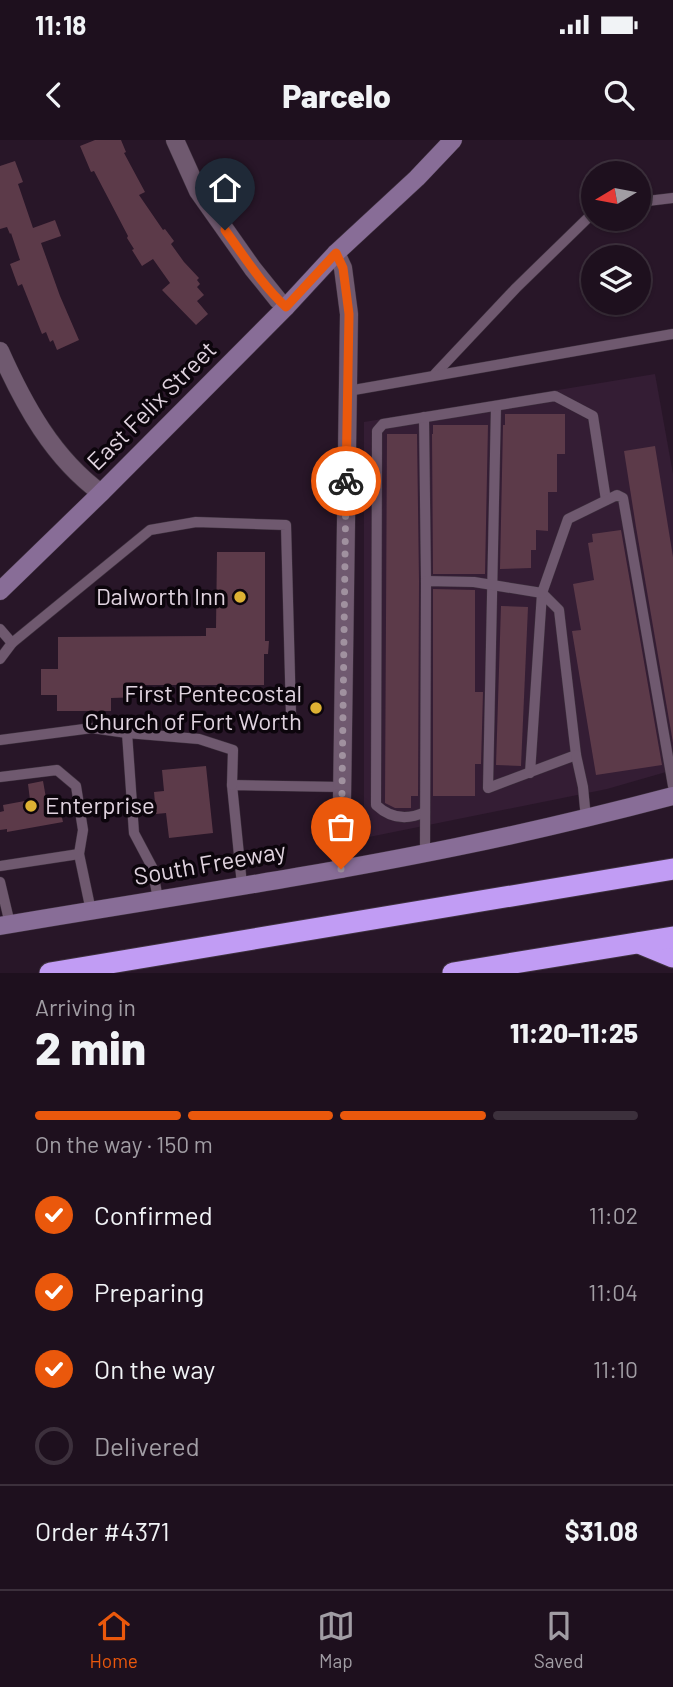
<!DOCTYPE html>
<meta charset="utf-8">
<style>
:root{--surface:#1e101e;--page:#2b1e2b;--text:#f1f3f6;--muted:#a19da4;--line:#3c303c;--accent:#ea580c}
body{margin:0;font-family:Barlow,sans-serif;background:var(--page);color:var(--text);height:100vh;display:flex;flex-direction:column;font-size:26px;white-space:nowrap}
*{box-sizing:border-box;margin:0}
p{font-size:23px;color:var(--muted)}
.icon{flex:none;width:38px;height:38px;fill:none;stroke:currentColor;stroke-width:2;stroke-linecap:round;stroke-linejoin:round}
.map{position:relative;height:833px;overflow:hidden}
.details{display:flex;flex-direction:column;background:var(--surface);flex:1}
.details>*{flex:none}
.needle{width:46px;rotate:260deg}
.fabs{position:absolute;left:581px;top:21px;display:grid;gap:14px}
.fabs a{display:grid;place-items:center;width:70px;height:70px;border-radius:50%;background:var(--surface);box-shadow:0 2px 5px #0004,0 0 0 2px var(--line);font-size:35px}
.pin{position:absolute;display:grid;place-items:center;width:60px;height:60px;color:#fff;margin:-72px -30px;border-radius:50% 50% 50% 0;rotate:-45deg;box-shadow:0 0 7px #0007}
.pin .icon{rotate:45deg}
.courier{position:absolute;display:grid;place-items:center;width:70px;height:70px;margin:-35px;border:5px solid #ea580c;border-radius:50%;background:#fff;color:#222;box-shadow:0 2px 9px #0007}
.overview em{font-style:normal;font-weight:800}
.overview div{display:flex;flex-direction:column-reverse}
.overview{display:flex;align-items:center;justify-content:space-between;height:119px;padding:0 35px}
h1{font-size:46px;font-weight:800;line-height:52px}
.bar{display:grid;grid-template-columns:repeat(4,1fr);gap:10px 7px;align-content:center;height:84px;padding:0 35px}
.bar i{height:9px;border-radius:5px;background:var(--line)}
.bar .on{background:var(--accent)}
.bar p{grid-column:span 4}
.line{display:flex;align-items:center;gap:18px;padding:0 35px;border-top:2px solid var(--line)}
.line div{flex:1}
ol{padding:0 35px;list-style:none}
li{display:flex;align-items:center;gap:21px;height:77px}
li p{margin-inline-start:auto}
li .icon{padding:7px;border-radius:50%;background:var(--accent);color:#fff;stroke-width:4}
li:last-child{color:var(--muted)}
li i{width:38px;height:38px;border:4px solid var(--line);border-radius:50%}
.status{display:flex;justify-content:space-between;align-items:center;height:49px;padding:0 35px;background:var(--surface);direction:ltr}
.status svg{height:19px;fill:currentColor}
header{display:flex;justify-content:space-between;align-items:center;height:91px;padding:0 35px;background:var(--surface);font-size:32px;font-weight:800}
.tabs{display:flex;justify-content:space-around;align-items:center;height:98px;border-top:2px solid var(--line);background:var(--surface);font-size:19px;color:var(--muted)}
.tabs a{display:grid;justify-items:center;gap:4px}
.tabs .on{color:var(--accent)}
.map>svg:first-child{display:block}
.built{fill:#341d34}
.building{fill:#5c3a49}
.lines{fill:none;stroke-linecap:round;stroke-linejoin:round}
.lane-casing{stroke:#3e313e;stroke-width:11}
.street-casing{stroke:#3e313e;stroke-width:19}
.secondary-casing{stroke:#3e313e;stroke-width:19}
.highway-casing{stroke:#3e313e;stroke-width:23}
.lane{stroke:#6f596f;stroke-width:10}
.street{stroke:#6f596f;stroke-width:18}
.secondary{stroke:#886d97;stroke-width:18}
.highway{stroke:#c19cf4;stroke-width:21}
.done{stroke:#a0919f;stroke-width:7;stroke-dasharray:0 12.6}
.route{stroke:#ea580c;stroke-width:9}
.poi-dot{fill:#ddb133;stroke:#0c050c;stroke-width:2.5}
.labels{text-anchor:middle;stroke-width:7;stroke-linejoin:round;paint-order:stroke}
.street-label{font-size:24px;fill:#e0d3df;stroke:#0c050c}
.poi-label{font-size:24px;fill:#e0d3df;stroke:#0c050c;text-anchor:end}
</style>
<div class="status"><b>11:18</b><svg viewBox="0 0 49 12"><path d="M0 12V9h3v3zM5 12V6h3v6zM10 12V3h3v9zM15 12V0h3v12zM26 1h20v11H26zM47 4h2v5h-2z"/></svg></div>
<header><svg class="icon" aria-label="back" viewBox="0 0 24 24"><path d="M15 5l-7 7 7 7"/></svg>Parcelo<svg class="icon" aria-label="search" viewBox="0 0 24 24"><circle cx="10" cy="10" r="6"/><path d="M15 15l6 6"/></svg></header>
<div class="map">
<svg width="673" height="833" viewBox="0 0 673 833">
<rect width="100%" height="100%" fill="#281628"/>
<!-- built -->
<polygon class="built" points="655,234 673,334 673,630 607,649 364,698 364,282"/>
<!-- building -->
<g class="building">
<polygon points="95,0 121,0 126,12 124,13 145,52 139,55 163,90 165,89 174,101 171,104 184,122 199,138 197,140 200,144 197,147 204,155 197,161 208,174 196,185 162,150 170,143 153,119 142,126 132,110 134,109 127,98 128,96 94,31 91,32 80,6"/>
<polygon points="15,21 23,42 18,44 33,88 55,80 61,96 41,103 60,156 79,200 57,210 53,200 50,202 46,192 42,194 22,144 18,146 10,124 20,120 11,93 10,94 7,87 0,89 0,26"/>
<polygon points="505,274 565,274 565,314 557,314 557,352 548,352 548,391 536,390 536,410 531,410 531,428 500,429 503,285 505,285"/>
<polygon points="433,285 488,285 485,434 433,434 432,294 433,294"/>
<polygon points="387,294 417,294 419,441 418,656 411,656 411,668 395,668 385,663"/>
<polygon points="655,306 673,417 673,603 636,387 624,311"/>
<polygon points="621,390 662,625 596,635 572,491 581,490 573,444 594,440 588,403 593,402 592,394"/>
<polygon points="217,412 265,412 265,501 269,501 268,514 264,514 264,545 143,545 143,557 111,558 111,571 57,571 57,555 41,555 41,529 58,529 58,497 206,496 206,488 216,488"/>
<polygon points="433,449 475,450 475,552 483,552 481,624 475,624 475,656 433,656"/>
<polygon points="501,466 528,467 521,626 496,625"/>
<polygon points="206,626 213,693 169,698 166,673 156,674 154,652 164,651 162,630"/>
<polygon points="43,641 46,658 57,656 63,682 7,692 7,689 0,690 0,672 4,671 3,665 30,660 28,644"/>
</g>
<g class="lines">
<defs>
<g id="lane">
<polyline points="639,62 673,58"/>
<polyline points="435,234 516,148 593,73"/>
<polyline points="348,251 673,194"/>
<polyline points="496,266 488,648 576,615 559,470 542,453 530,633"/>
<polyline points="424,277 426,441"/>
<polyline points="0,489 12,503 0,519"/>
<polyline points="12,503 150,390 196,382 286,385 291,575"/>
<polyline points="0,600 92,588 127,593"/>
<polyline points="576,615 583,647 586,679"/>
<polyline points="0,637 57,630 76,646 83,690 79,714 91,771"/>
<path d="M425 672C408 680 391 679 376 665L377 291 383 284 555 256 593 276 606 360"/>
<polyline points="425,713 426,441 474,442 542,453 568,379 617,355 623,358 673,646"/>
<polyline points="0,726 79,714"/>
<polyline points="0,742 10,784"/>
<polyline points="242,745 232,645 342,647"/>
<polyline points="158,759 152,727 134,693 127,593 199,599 233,610 232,645"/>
</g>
<g id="street">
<polyline points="175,0 198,51 253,129 278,160 286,167"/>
<polyline points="336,113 343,128 349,174 341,729"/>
<path d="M0 211C24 265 53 318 101 353"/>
</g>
<g id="secondary">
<polyline points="0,451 101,353 286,167 336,113 417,38 453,0"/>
<path d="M0 786C152 760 305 738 456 707 529 692 601 675 673 656"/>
</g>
<g id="highway">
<polyline points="639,803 673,817"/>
<polyline points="50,833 673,729"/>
<polyline points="453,833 673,797"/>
</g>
</defs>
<!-- lane casing -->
<use href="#lane" class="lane-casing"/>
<!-- street casing -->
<use href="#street" class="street-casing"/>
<!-- secondary casing -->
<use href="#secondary" class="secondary-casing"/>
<!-- highway casing -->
<use href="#highway" class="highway-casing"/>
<!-- lane -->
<use href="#lane" class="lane"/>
<!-- street -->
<use href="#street" class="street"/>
<!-- secondary -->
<use href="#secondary" class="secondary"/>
<!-- highway -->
<use href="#highway" class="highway"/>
</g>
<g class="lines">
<!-- done -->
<polyline class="done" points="341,729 346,341"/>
<!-- route -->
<path class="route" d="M225 90C244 116 262 145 286 167L336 113 343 128 349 174 346 341"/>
</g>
<!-- markers -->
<g class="poi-dot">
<circle cx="240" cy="457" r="7"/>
<circle cx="316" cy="568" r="7"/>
<circle cx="31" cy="666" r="7"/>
</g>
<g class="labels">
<!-- street labels -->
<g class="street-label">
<text transform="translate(152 266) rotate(-45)" y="8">East Felix Street</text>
<text transform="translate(210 724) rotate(-10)" y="8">South Freeway</text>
</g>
<!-- poi labels -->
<g class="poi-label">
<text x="226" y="465">Dalworth Inn</text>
<text x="302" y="562">First Pentecostal<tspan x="302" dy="28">Church of Fort Worth</tspan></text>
<text x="45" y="674" text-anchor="start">Enterprise</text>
</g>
</g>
</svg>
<div class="fabs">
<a><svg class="needle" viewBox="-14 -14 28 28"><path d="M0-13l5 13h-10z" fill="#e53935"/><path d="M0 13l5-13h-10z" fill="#a19da4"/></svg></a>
<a><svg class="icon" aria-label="layers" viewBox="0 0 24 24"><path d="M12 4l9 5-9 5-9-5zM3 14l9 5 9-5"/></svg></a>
</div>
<div class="pin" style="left:341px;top:729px;background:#ea580c"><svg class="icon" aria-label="bag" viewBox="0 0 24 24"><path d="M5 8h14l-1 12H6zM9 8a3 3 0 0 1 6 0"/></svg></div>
<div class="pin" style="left:225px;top:90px;background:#1f2937"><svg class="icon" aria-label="home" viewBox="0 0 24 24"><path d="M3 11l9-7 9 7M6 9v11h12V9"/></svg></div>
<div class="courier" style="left:346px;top:341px"><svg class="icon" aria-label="bike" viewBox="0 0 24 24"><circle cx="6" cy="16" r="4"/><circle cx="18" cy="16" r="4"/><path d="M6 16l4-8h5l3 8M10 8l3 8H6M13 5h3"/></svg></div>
</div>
<section class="details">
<div class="overview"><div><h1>2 min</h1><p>Arriving in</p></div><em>11:20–11:25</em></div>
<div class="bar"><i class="on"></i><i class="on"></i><i class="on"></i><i></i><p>On the way · 150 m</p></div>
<ol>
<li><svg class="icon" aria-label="check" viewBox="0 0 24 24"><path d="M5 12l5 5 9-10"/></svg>Confirmed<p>11:02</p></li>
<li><svg class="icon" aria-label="check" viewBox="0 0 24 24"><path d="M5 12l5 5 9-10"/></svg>Preparing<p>11:04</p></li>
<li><svg class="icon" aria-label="check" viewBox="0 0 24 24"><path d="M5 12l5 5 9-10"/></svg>On the way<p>11:10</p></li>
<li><i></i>Delivered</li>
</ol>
<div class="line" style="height:91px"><div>Order #4371</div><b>$31.08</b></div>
</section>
<nav class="tabs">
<a class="on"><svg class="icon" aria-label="home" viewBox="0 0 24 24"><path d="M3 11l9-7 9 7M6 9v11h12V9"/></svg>Home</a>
<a><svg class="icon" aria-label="map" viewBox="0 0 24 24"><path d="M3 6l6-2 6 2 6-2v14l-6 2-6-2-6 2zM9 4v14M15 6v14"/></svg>Map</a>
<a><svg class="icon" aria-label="saved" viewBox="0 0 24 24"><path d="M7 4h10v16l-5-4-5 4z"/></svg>Saved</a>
</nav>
